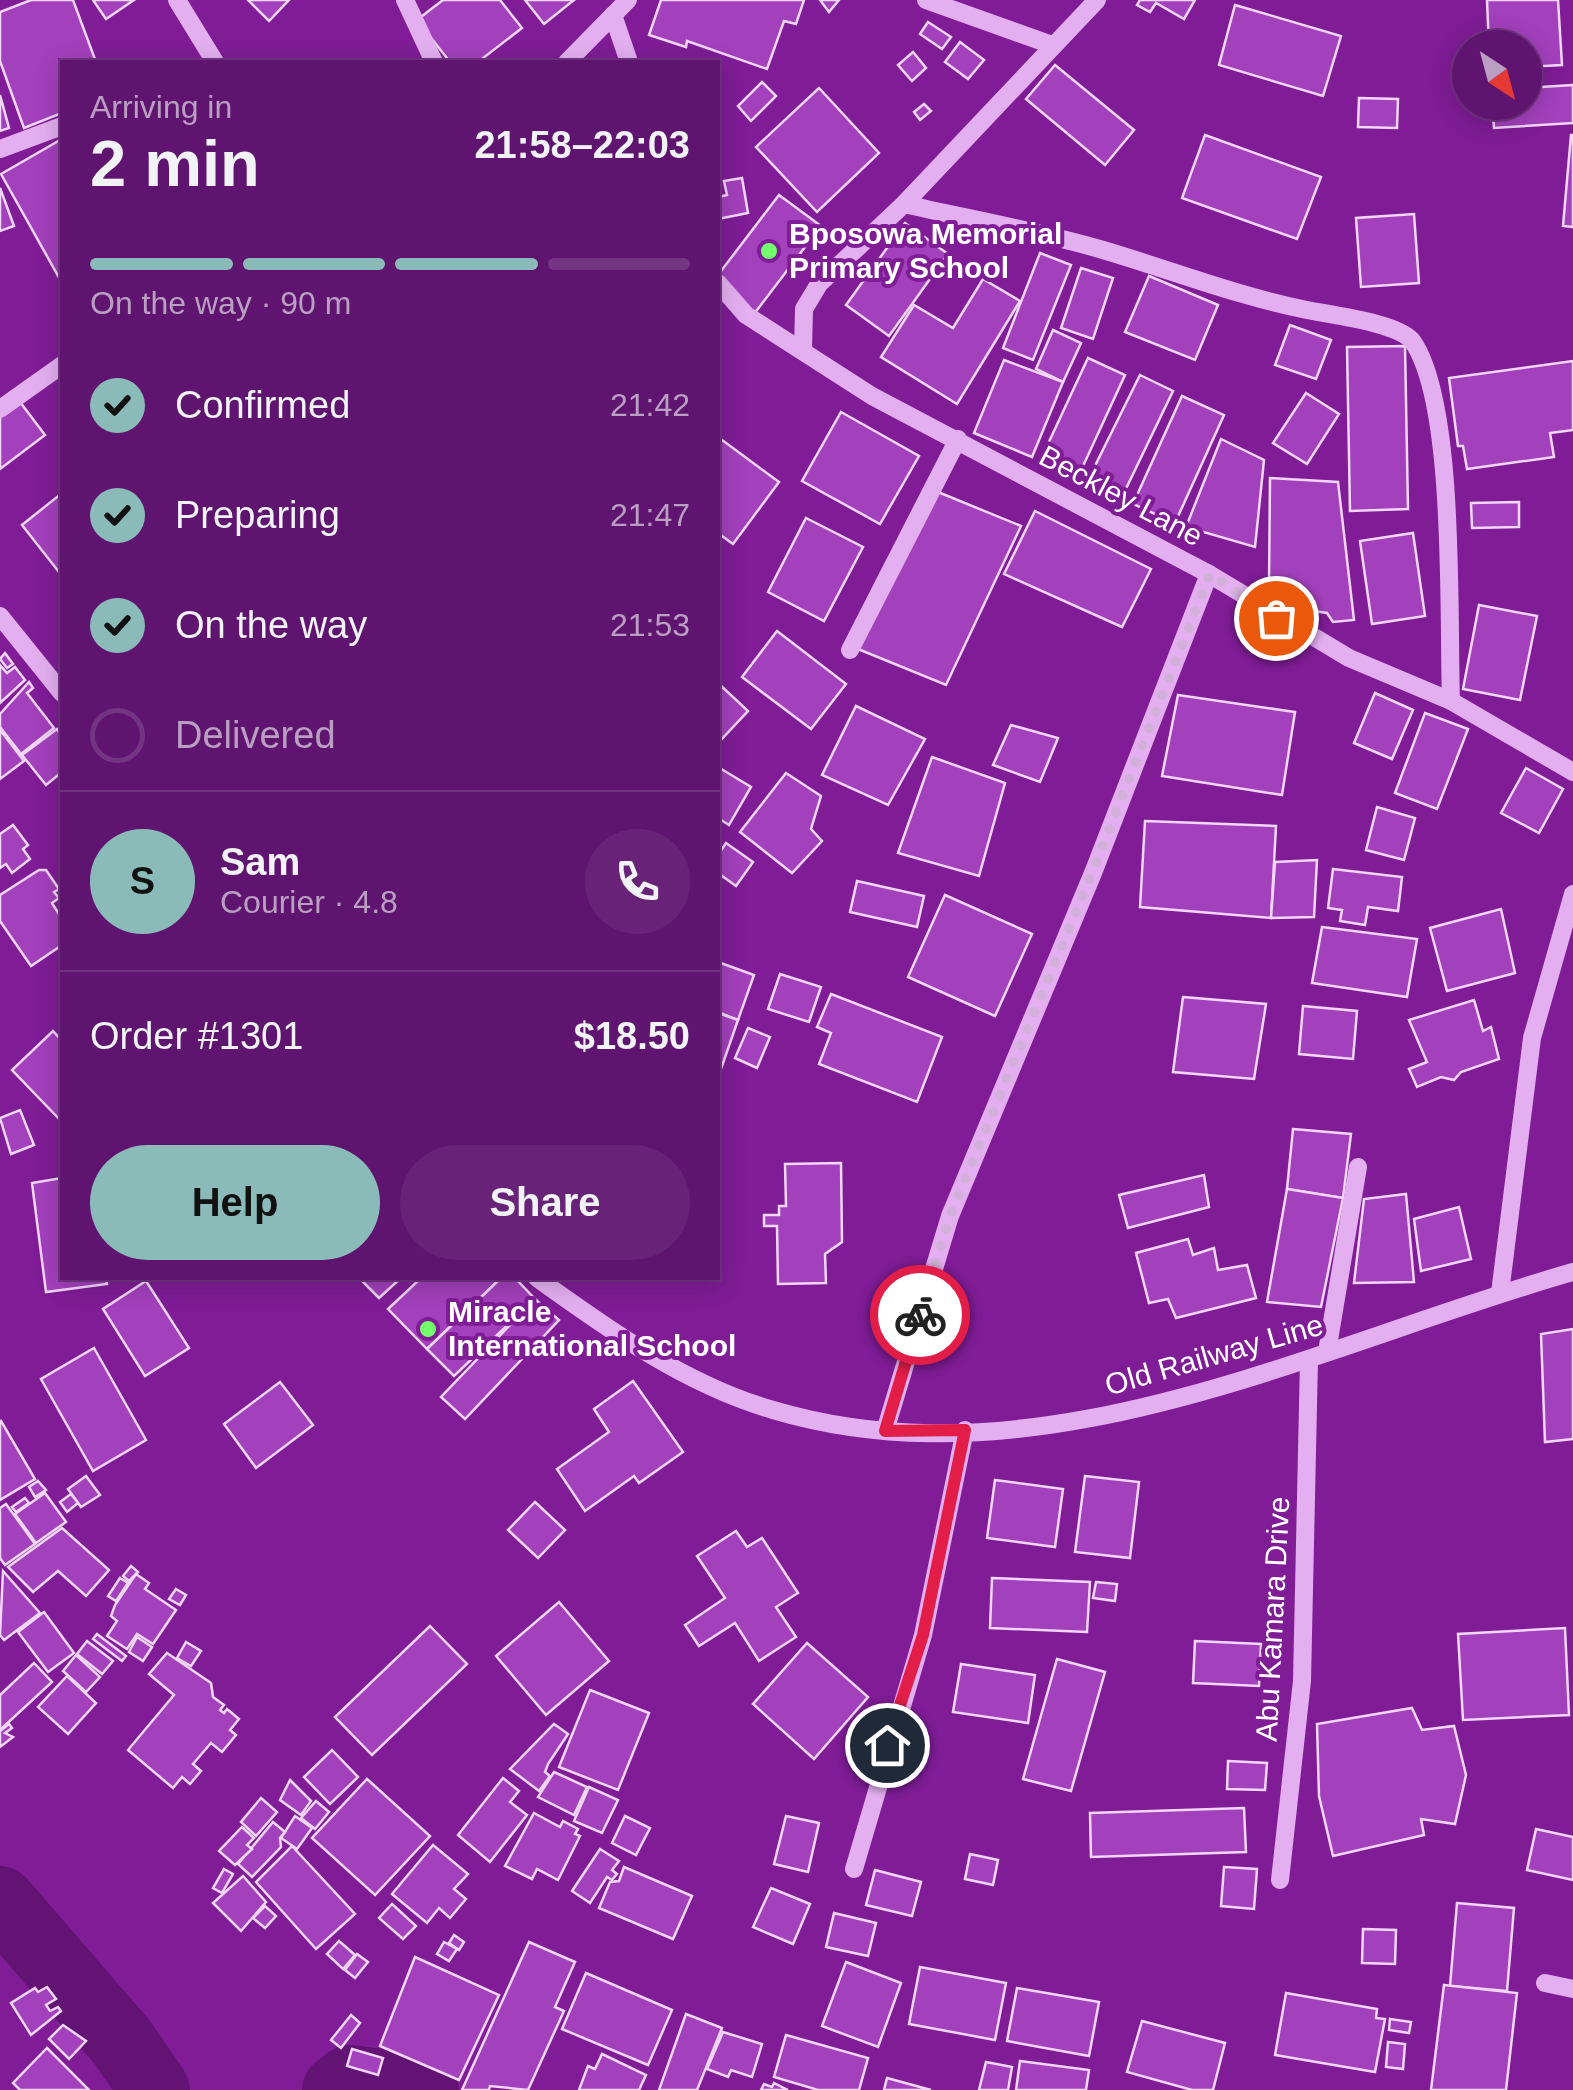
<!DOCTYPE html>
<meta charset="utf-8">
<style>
:root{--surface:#5f1570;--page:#682278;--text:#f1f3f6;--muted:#ba9fc3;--line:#733483;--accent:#8bbbb9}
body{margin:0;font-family:Arial,sans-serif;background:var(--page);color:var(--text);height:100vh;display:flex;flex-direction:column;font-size:38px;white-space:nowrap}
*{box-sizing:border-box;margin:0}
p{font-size:32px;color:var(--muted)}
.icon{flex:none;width:55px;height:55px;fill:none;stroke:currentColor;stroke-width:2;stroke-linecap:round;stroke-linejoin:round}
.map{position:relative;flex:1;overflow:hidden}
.details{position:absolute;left:60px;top:60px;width:660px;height:1220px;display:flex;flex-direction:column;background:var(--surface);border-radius:0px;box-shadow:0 5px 25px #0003,0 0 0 2px var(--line)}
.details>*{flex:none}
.needle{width:65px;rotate:144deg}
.fabs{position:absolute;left:1452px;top:30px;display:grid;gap:20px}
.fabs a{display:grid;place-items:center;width:90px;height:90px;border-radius:50%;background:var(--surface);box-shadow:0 5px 25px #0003,0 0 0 2px var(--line);font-size:50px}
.pin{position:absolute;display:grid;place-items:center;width:85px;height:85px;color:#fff;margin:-42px;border:5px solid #fff;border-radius:50%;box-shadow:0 2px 10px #0007}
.courier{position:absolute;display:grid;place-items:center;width:100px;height:100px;margin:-50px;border:8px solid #e11d48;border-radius:50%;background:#fff;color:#222;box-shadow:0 2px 12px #0007}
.headline em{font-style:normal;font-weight:700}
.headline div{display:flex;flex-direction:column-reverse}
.headline{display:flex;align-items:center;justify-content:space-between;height:170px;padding:0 30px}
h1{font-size:65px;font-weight:700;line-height:75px}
.bar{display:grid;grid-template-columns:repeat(4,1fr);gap:15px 10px;align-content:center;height:120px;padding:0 30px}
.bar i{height:12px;border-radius:8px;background:var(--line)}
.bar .active{background:var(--accent)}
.bar p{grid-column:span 4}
.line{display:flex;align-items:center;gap:25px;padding:0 30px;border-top:2px solid var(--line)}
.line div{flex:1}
.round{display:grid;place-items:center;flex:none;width:105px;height:105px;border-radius:52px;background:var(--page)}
ol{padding:0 30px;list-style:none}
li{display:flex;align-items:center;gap:30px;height:110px}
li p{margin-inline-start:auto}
li .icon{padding:10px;border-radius:50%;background:var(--accent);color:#111;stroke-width:4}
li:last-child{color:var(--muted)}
li i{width:55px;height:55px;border:5px solid var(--line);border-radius:50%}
.action{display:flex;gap:20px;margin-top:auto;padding:20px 30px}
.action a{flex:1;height:115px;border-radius:60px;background:var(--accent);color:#111;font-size:40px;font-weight:700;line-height:115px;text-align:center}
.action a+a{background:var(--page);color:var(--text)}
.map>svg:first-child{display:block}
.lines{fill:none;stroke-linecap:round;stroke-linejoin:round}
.river{stroke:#631374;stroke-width:70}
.building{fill:#a340bc;stroke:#f3d6fb;stroke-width:2.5}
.minor{stroke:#e3aff0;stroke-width:18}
.done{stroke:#d2b0da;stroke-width:10;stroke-dasharray:0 18}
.route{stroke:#e11d48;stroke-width:12}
.poi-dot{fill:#74ff6e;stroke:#7f1c96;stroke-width:4}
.labels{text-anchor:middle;stroke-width:8;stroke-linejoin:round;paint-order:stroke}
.poi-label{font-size:30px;font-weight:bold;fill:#fff;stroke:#7f1c96;text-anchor:start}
.street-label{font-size:30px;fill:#fff;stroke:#7f1c96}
</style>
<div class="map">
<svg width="1573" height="2090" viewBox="0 0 1573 2090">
<rect width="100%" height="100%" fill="#7f1c96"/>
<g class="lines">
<!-- river -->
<g class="river">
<polyline points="0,1901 122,2042 155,2090"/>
<polyline points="337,2090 350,2080 424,2090"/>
</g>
</g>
<!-- building -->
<g class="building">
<polygon points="31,0 73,0 96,62 62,62 62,113 24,128 0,61 0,12"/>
<polygon points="93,0 134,0 106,19"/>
<polygon points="248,0 289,0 269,21"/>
<polygon points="443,0 500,0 522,28 478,62 450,62 417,20"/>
<polygon points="525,0 574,0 544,24"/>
<polygon points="661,0 804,0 796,24 784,21 767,69 687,41 686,47 649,35"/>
<polygon points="820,0 839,0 829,12"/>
<polygon points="1140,0 1195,0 1184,19 1156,3 1150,12 1137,5"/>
<polygon points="1487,0 1558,0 1562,65 1525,67 1525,48 1489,48"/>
<polygon points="1235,5 1341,36 1323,96 1219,65"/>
<polygon points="928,22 951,37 942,49 920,34"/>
<polygon points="960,42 984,60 968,79 945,62"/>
<polygon points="913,52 926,68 912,81 898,65"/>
<polygon points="1055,65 1134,130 1105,165 1026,99"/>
<polygon points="762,82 776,96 751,121 738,106"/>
<polygon points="1573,85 1573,123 1494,128 1492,102 1525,102 1525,88"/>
<polygon points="819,88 879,153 817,212 756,147"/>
<polygon points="0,95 9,128 0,131"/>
<polygon points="1359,98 1398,99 1397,128 1358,127"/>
<polygon points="924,104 931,111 920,120 914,112"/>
<polygon points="1205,135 1321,177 1297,239 1182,198"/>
<polygon points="1571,135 1573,135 1573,227 1563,226"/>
<polygon points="62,139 62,283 1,174"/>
<polygon points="742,178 748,213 718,219 718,197 727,195 724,181"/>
<polygon points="0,188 14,226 0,231"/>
<polygon points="779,195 821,226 751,318 718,275"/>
<polygon points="1414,214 1419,283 1361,287 1356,218"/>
<polygon points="905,223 948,254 889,336 846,305"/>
<polygon points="1040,253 1071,265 1033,360 1003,348"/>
<polygon points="1081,268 1113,278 1093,339 1061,328"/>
<polygon points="1149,276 1218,305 1195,360 1125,332"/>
<polygon points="983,279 1020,301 957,404 881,357 914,305 953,328"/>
<polygon points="1290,325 1331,340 1316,379 1275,365"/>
<polygon points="1053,330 1081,343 1063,382 1036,369"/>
<polygon points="1405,346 1408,509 1350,511 1347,347"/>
<polygon points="1088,358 1125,375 1078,477 1040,461"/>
<polygon points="1004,360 1063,382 1032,457 974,433"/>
<polygon points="1573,361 1573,430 1550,433 1554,457 1467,469 1463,446 1458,446 1449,378"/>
<polygon points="1140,375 1173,391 1121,499 1087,482"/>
<polygon points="1306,393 1339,414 1307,464 1273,443"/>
<polygon points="14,394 45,435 0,469 0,405"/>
<polygon points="1182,396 1224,415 1175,523 1133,504"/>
<polygon points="841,412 919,456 880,524 802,481"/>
<polygon points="718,437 779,482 733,544 718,533"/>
<polygon points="1221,439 1264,460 1255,547 1186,527"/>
<polygon points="1270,478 1338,482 1354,620 1333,622 1327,613 1307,610 1269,586"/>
<polygon points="938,492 1021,526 946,685 858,649"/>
<polygon points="62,493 62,576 22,525"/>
<polygon points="1519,502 1519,527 1472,528 1471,503"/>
<polygon points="1035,511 1151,569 1122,627 1004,574"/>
<polygon points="806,518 863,547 824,621 768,592"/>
<polygon points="1413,533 1425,616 1372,624 1360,541"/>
<polygon points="1479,605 1537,616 1520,700 1463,689"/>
<polygon points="777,631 846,684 811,729 742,677"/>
<polygon points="5,653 13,664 7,668 0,659"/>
<polygon points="0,665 7,673 15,667 25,680 0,703"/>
<polygon points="29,682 33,688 27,693 54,728 21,754 0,727 0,714"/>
<polygon points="718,683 748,711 718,743"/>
<polygon points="1375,693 1413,710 1392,759 1354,743"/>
<polygon points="1178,695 1295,712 1282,795 1162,776"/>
<polygon points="856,706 925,739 888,805 822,775"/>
<polygon points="1425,713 1468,729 1437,809 1395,793"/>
<polygon points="1011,725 1058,738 1040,782 993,765"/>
<polygon points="57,729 62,737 62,772 46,785 22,755"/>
<polygon points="0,730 24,761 0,779"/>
<polygon points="932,757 1005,783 979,876 898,853"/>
<polygon points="718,767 751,787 729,825 718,818"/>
<polygon points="1526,768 1563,789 1539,833 1501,813"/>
<polygon points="786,773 821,796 811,829 822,841 792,873 740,832"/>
<polygon points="1377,807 1415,818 1404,860 1366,850"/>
<polygon points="1145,821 1276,826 1271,918 1140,907"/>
<polygon points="13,825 28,845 23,849 30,859 12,873 6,864 0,868 0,834"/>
<polygon points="726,843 753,862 736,886 718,873 718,855"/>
<polygon points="1317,860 1314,917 1271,918 1275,862"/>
<polygon points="1333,869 1402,877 1398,911 1368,907 1365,925 1340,921 1342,910 1328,908"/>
<polygon points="39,870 46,870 59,889 54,892 59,898 52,903 62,919 62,945 31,966 0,921 0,895"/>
<polygon points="857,881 924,896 917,927 850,912"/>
<polygon points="945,895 1032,934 995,1016 908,977"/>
<polygon points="1501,909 1515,973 1447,991 1430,928"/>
<polygon points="1322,927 1417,939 1407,997 1312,983"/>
<polygon points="718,962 754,975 738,1020 718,1012"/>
<polygon points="780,974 821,987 809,1022 768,1009"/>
<polygon points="831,994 942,1037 917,1102 819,1064 831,1033 817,1027"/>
<polygon points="1183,997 1266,1004 1254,1079 1173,1072"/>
<polygon points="1474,1000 1483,1031 1491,1027 1499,1059 1461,1072 1454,1080 1441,1077 1417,1087 1409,1069 1427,1062 1409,1020"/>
<polygon points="1303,1006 1357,1011 1353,1059 1299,1054"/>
<polygon points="718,1013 738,1020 721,1069 718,1068"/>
<polygon points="748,1028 770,1037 757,1068 735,1058"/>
<polygon points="53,1031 62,1041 62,1122 12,1070"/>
<polygon points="20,1110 34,1145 11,1154 0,1118"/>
<polygon points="1293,1129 1351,1134 1343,1198 1287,1189"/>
<polygon points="841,1163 842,1242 825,1254 826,1283 778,1284 777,1226 764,1226 764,1215 779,1215 779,1206 786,1206 785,1164"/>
<polygon points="1204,1175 1209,1207 1128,1228 1119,1195"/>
<polygon points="62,1178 62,1278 106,1278 107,1284 46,1292 32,1183"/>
<polygon points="1287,1189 1343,1198 1321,1307 1267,1302"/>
<polygon points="1406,1194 1414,1282 1354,1283 1364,1199"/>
<polygon points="1459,1207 1471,1259 1421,1271 1414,1219"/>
<polygon points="1188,1239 1193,1255 1214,1248 1218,1270 1247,1265 1256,1298 1176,1318 1168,1299 1149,1303 1136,1253"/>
<polygon points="359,1278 401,1278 379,1298"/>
<polygon points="421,1278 501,1278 427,1349 388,1309"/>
<polygon points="501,1278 515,1278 535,1299 454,1376 427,1349"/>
<polygon points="146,1281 189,1348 145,1376 103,1309"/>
<polygon points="535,1299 559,1320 465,1419 441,1397"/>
<polygon points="1573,1329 1573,1439 1545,1442 1541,1334"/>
<polygon points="94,1348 146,1440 93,1471 41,1379"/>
<polygon points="633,1381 683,1452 639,1483 634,1476 585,1511 557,1469 609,1432 594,1409"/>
<polygon points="280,1382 313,1425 256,1468 224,1424"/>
<polygon points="1,1421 35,1479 0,1500 0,1422"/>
<polygon points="86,1476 100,1495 81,1507 68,1489"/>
<polygon points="1085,1476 1139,1482 1130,1558 1075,1552"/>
<polygon points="995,1480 1063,1489 1055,1547 987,1538"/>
<polygon points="38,1481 46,1490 35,1497 29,1487"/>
<polygon points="45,1493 66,1522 36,1543 15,1514"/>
<polygon points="71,1494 78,1503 67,1512 60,1502"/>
<polygon points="25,1498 29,1503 16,1512 12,1507"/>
<polygon points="535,1502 565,1530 538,1558 508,1530"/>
<polygon points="6,1504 35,1544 5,1565 0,1558 0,1508"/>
<polygon points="62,1528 109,1570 86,1596 58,1571 33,1592 8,1567"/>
<polygon points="736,1531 747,1547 762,1538 798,1593 776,1607 796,1637 759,1661 735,1623 699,1646 685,1625 725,1598 697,1556"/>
<polygon points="131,1566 138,1572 129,1581 123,1576"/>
<polygon points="3,1571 40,1613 4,1640 0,1635"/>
<polygon points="136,1574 149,1583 145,1589 176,1610 153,1644 137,1634 127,1649 107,1636 117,1621 111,1616 115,1605"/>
<polygon points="120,1578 128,1583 116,1601 108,1596"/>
<polygon points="992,1578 1090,1582 1087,1632 990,1628"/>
<polygon points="1096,1582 1117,1584 1115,1601 1093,1598"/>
<polygon points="176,1589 186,1595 180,1605 169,1599"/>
<polygon points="559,1602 609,1661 546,1715 496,1656"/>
<polygon points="44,1612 74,1653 48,1672 18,1632"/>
<polygon points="430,1626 467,1664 372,1755 335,1717"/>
<polygon points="1565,1628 1569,1715 1463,1720 1458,1634"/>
<polygon points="97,1634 126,1656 122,1661 93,1639"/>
<polygon points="137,1637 152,1647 143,1661 129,1652"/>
<polygon points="87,1641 113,1661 102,1674 77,1654"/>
<polygon points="1195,1641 1261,1644 1259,1686 1193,1683"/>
<polygon points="186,1642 201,1651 191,1666 177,1658"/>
<polygon points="807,1643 868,1697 814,1759 753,1704"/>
<polygon points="167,1653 211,1683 213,1697 224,1705 220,1710 224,1713 227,1709 239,1719 230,1730 236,1735 222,1752 211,1743 193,1764 201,1771 190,1784 182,1777 173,1788 128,1750 174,1695 149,1674"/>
<polygon points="76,1655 100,1677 86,1692 63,1671"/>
<polygon points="1057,1659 1105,1672 1071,1791 1023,1779"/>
<polygon points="34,1663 52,1682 0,1730 0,1695"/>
<polygon points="961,1664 1035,1675 1028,1723 953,1712"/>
<polygon points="67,1676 96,1703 68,1734 38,1707"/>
<polygon points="590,1690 649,1713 618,1790 559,1767"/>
<polygon points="1412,1708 1422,1730 1454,1726 1466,1775 1455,1824 1421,1819 1424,1835 1333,1856 1319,1796 1317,1724"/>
<polygon points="9,1724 12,1728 5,1733 13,1737 0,1747 0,1731"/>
<polygon points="554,1724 568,1734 548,1764 545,1772 550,1776 539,1791 510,1769"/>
<polygon points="332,1750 358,1777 330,1804 304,1777"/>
<polygon points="1228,1761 1267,1763 1265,1790 1227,1789"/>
<polygon points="554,1772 587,1787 574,1815 538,1797"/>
<polygon points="503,1778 519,1791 510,1802 527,1815 490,1862 458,1835"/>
<polygon points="367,1779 430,1836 375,1895 312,1838"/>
<polygon points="290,1780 311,1801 301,1815 280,1800"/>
<polygon points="589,1787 618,1800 602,1833 574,1821"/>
<polygon points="261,1798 277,1812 256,1836 241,1822"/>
<polygon points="316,1801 329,1812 315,1829 301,1818"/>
<polygon points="1244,1808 1246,1852 1091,1857 1090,1813"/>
<polygon points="534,1813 560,1827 563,1821 578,1829 575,1834 580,1836 558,1880 537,1869 532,1879 505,1866"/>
<polygon points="295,1816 312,1828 297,1849 281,1838"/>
<polygon points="625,1816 650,1828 636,1855 612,1843"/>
<polygon points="786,1816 819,1823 808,1872 774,1864"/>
<polygon points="273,1822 285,1832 280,1838 281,1847 252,1877 238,1864"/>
<polygon points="242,1827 254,1838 247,1845 252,1849 235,1865 219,1851"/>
<polygon points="1536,1829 1573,1837 1573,1880 1527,1870"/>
<polygon points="433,1845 468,1874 454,1889 466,1899 450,1918 439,1908 427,1923 392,1894"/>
<polygon points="292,1846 355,1914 316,1949 256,1882"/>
<polygon points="600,1849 619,1861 612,1870 617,1874 612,1880 607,1877 590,1903 572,1891"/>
<polygon points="970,1854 998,1860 993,1885 965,1879"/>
<polygon points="624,1867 692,1896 673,1939 599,1908 610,1882 619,1881"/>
<polygon points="1224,1867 1257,1869 1254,1909 1221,1906"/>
<polygon points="224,1869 233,1874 222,1893 213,1888"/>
<polygon points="875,1870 921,1882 912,1916 866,1905"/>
<polygon points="243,1876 266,1902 241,1931 213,1903"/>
<polygon points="771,1888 810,1904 793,1944 753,1927"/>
<polygon points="1457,1903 1514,1908 1507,1991 1450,1986"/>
<polygon points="392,1904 416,1926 403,1939 379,1918"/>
<polygon points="265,1906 276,1916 265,1928 253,1918"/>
<polygon points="834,1913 876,1923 868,1956 826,1947"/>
<polygon points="1363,1929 1396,1930 1395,1964 1362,1963"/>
<polygon points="454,1935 464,1942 459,1950 449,1943"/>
<polygon points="339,1941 355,1955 343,1969 327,1954"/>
<polygon points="444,1942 457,1949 449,1961 437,1954"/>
<polygon points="529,1942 575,1962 555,2007 564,2011 528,2090 490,2086 489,2090 462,2090"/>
<polygon points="357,1954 368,1962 355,1978 345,1970"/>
<polygon points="415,1957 499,1995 459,2080 380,2046"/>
<polygon points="846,1962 901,1983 878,2047 822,2026"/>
<polygon points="920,1967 1006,1983 995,2040 909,2024"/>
<polygon points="586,1973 672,2010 648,2065 562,2029"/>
<polygon points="1444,1985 1517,1993 1506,2090 1431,2090"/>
<polygon points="47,1987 56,1999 46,2005 50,2011 58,2007 61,2011 31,2035 11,2003 35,1988 38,1992"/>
<polygon points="1017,1988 1099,2002 1089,2056 1007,2041"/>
<polygon points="1286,1993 1377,2009 1376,2018 1385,2019 1375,2072 1275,2055"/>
<polygon points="686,2014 722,2028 697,2090 659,2090"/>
<polygon points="351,2015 360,2023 341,2048 331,2040"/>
<polygon points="1390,2019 1411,2022 1409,2033 1389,2030"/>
<polygon points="1142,2021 1225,2043 1213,2090 1192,2090 1127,2072"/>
<polygon points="63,2025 86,2041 69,2059 49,2039"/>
<polygon points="723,2032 762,2044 752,2077 731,2070 728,2077 707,2069"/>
<polygon points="786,2035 868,2058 859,2090 818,2090 774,2077"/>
<polygon points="1388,2042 1405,2044 1403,2069 1386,2067"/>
<polygon points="47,2048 89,2090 20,2090 13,2083"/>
<polygon points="352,2049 383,2058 378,2075 347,2066"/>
<polygon points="602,2054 646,2075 639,2090 579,2090 588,2066 595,2069"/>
<polygon points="1020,2061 1089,2070 1086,2090 1016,2090"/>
<polygon points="986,2062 1012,2067 1008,2090 979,2090"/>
<polygon points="887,2078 931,2090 884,2090"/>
<polygon points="774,2083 788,2090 761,2090 764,2084 772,2087"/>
</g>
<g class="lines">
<!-- minor -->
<g class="minor">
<polyline points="177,0 215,62"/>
<polyline points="405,0 434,62"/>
<polyline points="926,0 1052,45"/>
<polyline points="613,15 629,62"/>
<polyline points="567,62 628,0"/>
<polyline points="0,149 62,126"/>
<path d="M904 204C970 219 1038 231 1103 250 1171 270 1237 296 1307 310 1331 315 1400 323 1413 342 1456 405 1448 618 1451 701"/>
<polyline points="718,283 746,315 872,396 1209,574 1349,658 1451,701 1573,772"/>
<polyline points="803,350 804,309 819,284 904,204 1097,0"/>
<polyline points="0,409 62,365"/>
<polyline points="0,616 62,693"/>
<polyline points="850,650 958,439"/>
<path d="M537 1278C609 1330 686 1385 773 1410 1043 1490 1319 1344 1573 1272"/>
<polyline points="1500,1293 1532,1038 1573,894"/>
<polyline points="1327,1352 1358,1167"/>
<polyline points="885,1431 950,1216 1093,873 1209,574"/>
<polyline points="854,1869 923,1635 965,1430"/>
<polyline points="1280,1880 1302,1681 1309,1359"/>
<polyline points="1545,1983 1573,1989"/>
</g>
</g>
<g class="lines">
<!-- done -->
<polyline class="done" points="920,1315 950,1216 1092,873 1210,574 1276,618"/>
<!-- route -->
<polyline class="route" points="887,1745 923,1635 965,1430 885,1431 920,1315"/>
</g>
<!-- markers -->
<g class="poi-dot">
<circle cx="769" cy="251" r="10"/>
<circle cx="428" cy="1329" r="10"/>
</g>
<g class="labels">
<!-- poi labels -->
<g class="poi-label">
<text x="789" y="244">Bposowa Memorial<tspan x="789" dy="34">Primary School</tspan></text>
<text x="448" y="1322">Miracle<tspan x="448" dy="34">International School</tspan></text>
</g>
<!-- street labels -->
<g class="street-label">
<text transform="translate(1121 496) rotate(28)" y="10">Beckley Lane</text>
<text transform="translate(1214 1355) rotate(-16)" y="10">Old Railway Line</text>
<text transform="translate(1273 1619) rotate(-87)" y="10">Abu Kamara Drive</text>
</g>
</g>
</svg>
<div class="fabs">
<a><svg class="needle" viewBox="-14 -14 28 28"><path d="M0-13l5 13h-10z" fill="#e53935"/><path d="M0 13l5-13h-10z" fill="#ba9fc3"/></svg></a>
</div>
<div class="pin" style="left:1276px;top:618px;background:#ea580c"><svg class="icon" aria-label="bag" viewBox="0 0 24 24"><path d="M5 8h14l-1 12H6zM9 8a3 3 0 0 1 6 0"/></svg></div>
<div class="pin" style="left:887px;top:1745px;background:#1f2937"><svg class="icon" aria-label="home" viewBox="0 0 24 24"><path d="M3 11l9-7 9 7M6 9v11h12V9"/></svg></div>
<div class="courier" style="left:920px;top:1315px"><svg class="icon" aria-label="bike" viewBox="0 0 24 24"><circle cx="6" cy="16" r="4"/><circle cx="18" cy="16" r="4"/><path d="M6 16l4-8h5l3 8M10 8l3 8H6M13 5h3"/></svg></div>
<section class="details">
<div class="headline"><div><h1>2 min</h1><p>Arriving in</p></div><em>21:58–22:03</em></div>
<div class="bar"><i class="active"></i><i class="active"></i><i class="active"></i><i></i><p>On the way · 90 m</p></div>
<ol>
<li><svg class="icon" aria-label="check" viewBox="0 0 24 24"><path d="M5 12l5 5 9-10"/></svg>Confirmed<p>21:42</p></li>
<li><svg class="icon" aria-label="check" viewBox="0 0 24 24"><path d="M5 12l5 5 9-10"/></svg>Preparing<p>21:47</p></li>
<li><svg class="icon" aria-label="check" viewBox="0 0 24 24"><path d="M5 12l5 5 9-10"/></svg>On the way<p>21:53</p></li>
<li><i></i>Delivered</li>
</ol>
<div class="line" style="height:180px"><b class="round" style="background:var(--accent);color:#111">S</b><div><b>Sam</b><p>Courier · 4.8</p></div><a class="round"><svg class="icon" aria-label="phone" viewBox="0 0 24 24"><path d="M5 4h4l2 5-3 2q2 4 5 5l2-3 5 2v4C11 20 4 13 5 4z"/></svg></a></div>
<div class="line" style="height:130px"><div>Order #1301</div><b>$18.50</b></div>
<div class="action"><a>Help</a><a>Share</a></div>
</section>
</div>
